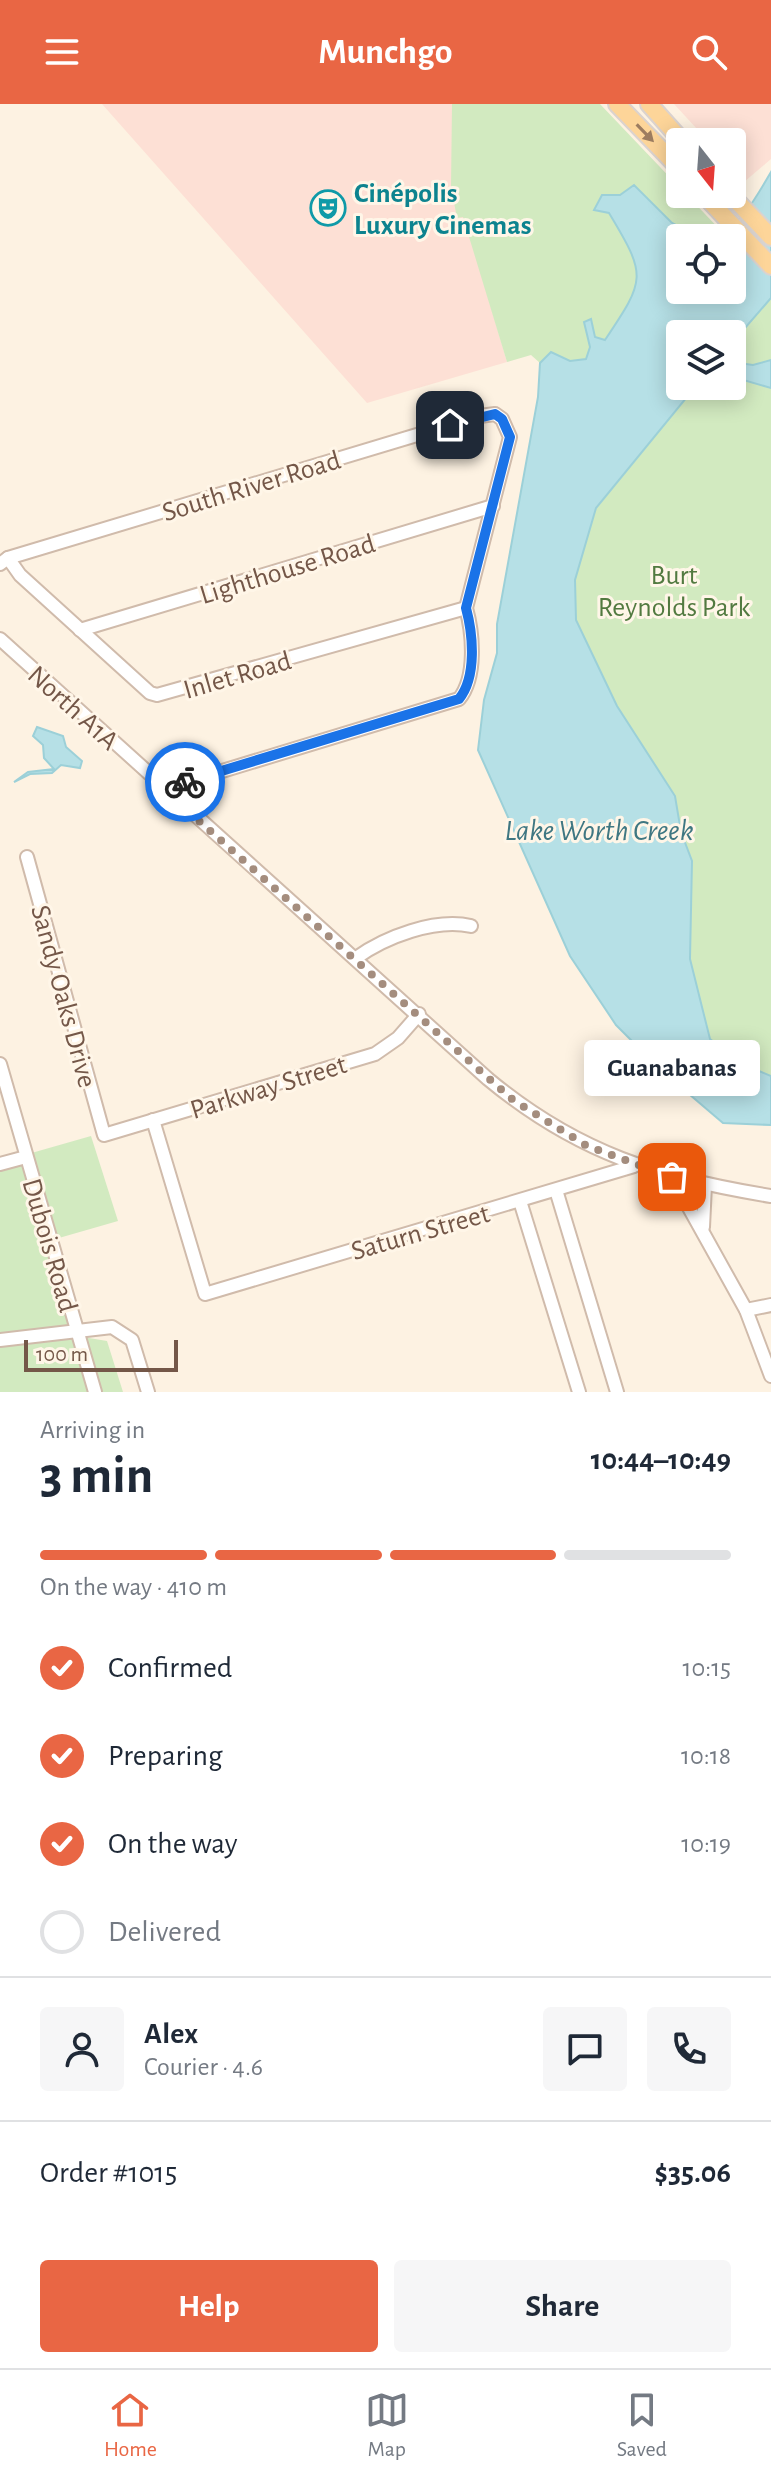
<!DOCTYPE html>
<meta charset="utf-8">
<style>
:root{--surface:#fff;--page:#f6f6f7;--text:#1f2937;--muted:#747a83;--line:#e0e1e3;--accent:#e96644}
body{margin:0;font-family:"Alegreya Sans",sans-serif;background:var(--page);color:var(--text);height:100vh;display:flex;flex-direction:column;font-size:30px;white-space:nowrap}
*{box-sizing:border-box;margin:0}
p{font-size:26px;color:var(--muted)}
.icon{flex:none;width:44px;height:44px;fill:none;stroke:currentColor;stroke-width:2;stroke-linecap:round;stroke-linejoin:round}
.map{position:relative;height:1288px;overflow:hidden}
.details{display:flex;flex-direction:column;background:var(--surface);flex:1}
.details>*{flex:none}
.needle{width:52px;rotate:163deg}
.controls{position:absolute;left:666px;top:24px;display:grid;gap:16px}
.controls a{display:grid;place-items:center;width:80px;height:80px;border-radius:8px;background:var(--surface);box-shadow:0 4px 20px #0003;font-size:40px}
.scale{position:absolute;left:24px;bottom:20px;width:154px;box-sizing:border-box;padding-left:8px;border:4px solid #745748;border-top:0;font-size:22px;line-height:28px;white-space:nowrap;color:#745748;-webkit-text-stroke:6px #fff6e8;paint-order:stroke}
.pin{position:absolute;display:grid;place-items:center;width:68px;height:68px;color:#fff;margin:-34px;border-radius:16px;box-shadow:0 4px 12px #0006}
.courier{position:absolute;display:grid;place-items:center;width:80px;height:80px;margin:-40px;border:6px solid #1a73e8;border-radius:50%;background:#fff;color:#222;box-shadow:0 2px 10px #0007}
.bubble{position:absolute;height:56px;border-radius:8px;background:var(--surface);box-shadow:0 4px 20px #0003;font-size:26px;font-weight:700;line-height:56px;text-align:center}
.headline em{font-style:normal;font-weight:700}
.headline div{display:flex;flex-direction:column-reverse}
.headline{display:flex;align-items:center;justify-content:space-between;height:136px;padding:0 40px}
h1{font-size:52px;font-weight:700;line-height:60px}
.bar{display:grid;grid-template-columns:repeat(4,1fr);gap:12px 8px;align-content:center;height:96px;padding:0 40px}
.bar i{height:10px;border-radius:6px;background:var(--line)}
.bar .selected{background:var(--accent)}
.bar p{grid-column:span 4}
.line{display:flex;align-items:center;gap:20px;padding:0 40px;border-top:2px solid var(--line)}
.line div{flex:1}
.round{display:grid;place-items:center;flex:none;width:84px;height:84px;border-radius:8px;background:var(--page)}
ol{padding:0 40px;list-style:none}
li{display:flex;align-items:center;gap:24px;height:88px}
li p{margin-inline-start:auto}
li .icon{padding:8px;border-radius:50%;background:var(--accent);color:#fff;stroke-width:4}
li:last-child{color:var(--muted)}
li i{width:44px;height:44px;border:4px solid var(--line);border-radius:50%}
.primary-button{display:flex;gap:16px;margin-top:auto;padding:16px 40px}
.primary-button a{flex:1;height:92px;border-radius:8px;background:var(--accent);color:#fff;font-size:32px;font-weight:700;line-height:92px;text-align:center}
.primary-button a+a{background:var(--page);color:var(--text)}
header{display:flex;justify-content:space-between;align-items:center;height:104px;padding:0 40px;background:var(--accent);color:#fff;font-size:36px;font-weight:700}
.tab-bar{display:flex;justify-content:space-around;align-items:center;height:112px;border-top:2px solid var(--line);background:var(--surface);font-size:22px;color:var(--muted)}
.tab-bar a{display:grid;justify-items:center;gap:4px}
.tab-bar .selected{color:var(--accent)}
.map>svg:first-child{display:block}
.commercial{fill:#fde0d5}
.green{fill:#d2eac0}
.water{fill:#b6e0e6;stroke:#9cd0d8;stroke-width:2}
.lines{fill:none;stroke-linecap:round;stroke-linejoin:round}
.minor-casing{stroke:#d0bbab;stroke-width:16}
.major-casing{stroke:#dbd3cf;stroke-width:20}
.minor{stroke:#fff;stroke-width:12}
.major{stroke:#fdd599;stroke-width:16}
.oneway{fill:#9d7d60}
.done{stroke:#a48d7e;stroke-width:8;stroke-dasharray:0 14.4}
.route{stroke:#1a73e8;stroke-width:10}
.labels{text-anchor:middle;stroke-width:6;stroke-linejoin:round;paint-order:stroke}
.culture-label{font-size:28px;font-weight:bold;fill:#0d838f;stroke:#fff6e8;text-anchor:start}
.street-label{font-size:28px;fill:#745748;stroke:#fff6e8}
.park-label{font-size:28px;fill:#527a40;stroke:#fff6e8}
.water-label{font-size:30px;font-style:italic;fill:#3f7782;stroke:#fff6e8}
</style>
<header><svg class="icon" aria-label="menu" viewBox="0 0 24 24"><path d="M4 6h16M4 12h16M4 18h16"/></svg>Munchgo<svg class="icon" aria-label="search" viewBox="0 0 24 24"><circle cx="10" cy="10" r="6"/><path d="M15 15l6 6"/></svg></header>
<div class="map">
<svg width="771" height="1288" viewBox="0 0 771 1288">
<rect width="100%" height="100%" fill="#fdf2e2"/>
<!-- commercial -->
<g class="commercial">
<polygon points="102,0 455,0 460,98 507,258 367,299"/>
<polygon points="674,0 771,0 771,55 744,78 732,64 732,38 709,38"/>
</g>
<!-- green -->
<g class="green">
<path d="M452 0H600L680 84V90H686L724 130C687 145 658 105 634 81L609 109C647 172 646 175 605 236L595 233 586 255 570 257 551 248 540 259 531 251 507 258 463 113 457 114 451 83Z"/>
<polygon points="771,194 771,972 740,959 710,935 690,855 692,757 681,728 675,692 617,602 576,516 575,476 596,405 696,282 732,282 732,239"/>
<polygon points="91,1032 118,1117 52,1136 83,1233 107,1237 123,1288 0,1288 0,1058"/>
</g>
<!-- water -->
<g class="water">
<path d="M771 68V194L732 239V230H680V282H696L596 404 575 476 576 516 617 602 675 692 681 728 692 757 690 855 710 935 740 959 771 972V1021L723 1019 662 967 616 921 570 852 478 646 484 596 497 549V520L538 293 540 259 551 248 570 257 586 255 590 243 584 218 591 215 595 233 605 236C646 175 647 172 609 109L594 106 602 91H620L634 81 672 119 700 134H680V186H732V134H713C741 123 756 93 771 68Z"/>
<polygon points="771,256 771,284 733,273 732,266 739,259 753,261"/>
<polygon points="37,623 63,632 66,643 82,657 80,664 61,661 52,669 30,670 14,678 28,668 54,665 44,654 43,641 33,632"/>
</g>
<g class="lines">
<defs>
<g id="minor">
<polyline points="8,454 20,471 150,589 157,591 466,504"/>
<path d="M0 460 8 454 480 312 495 310 502 315 510 333 466 504C473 529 477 573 459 595L163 685"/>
<polyline points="80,526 493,402"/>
<path d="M0 535 488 975C577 1049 659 1074 771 1092"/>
<polyline points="27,753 104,1031 375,950 398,934 419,910"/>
<path d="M356 854C385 833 435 814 471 822"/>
<polyline points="0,960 95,1288"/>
<polyline points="153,1016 205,1190 634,1062"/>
<polyline points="0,1060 26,1053"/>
<polyline points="672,1073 746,1206 771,1272"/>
<polyline points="556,1086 617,1288"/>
<polyline points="520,1097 579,1288"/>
<polyline points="703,1123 705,1081"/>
<polyline points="746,1206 771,1201"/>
<polyline points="0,1236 112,1223 132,1236 148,1288"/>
</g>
<g id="major">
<polyline points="617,0 680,65"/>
<polyline points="649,0 683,38"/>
<polyline points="703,90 771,162"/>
<polyline points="730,90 771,133"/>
</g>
</defs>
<!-- minor casing -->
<use href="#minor" class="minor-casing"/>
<!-- major casing -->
<use href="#major" class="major-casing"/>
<!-- minor -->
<use href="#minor" class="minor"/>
<!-- major -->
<use href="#major" class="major"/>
</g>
<!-- one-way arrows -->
<defs><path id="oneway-solid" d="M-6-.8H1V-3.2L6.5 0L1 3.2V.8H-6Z" transform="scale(2)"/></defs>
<use class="oneway" href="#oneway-solid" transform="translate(645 29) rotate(46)"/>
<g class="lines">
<!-- done -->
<polyline class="done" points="185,678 163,685 513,996 587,1042 672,1073"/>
<!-- route -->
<path class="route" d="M185 678 459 595C477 573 473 530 466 504L510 333 502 315 495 310 450 321"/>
</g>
<!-- icons -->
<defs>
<symbol id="theatre-ring" viewBox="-11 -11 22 22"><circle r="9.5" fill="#fff6e8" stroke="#0f9aa8" stroke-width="1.5"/><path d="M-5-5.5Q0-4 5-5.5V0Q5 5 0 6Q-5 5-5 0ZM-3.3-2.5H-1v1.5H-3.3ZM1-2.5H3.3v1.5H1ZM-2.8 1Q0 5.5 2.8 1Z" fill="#0f9aa8"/></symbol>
</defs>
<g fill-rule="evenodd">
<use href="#theatre-ring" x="308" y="84" width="40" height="40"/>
</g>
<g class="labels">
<!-- culture labels -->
<g class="culture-label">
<text x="354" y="98">Cinépolis<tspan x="354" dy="32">Luxury Cinemas</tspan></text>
</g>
<!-- street labels -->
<g class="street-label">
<text transform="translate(251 381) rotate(-17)" y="10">South River Road</text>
<text transform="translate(287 464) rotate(-17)" y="10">Lighthouse Road</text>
<text transform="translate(237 570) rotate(-16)" y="10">Inlet Road</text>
<text transform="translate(74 603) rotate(42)" y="10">North A1A</text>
<text transform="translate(65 892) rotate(75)" y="10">Sandy Oaks Drive</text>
<text transform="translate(268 982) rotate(-17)" y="10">Parkway Street</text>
<text transform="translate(420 1127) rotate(-16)" y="10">Saturn Street</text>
<text transform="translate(51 1141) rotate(74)" y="10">Dubois Road</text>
</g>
<!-- park labels -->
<g class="park-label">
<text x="674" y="480">Burt<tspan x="674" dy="32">Reynolds Park</tspan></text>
</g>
<!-- water labels -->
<g class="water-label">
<text x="599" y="736">Lake Worth Creek</text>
</g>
</g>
</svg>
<div class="controls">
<a><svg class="needle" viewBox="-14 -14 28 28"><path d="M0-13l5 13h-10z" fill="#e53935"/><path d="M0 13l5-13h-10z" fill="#747a83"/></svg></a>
<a><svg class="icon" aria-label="locate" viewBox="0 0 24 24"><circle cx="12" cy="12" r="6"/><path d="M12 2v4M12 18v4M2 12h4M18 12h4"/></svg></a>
<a><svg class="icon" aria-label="layers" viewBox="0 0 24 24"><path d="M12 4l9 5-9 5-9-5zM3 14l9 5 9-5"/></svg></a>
</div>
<div class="scale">100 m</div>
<div class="pin" style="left:672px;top:1073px;background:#ea580c"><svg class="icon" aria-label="bag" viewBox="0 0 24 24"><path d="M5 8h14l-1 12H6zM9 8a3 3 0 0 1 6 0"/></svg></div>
<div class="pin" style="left:450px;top:321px;background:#1f2937"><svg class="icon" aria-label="home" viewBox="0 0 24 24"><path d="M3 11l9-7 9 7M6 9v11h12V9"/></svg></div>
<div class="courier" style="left:185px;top:678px"><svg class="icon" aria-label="bike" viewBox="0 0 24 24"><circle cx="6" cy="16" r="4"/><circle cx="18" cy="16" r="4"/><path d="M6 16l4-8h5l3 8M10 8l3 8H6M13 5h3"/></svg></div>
<div class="bubble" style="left:584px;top:936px;width:176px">Guanabanas</div>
</div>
<section class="details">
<div class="headline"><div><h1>3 min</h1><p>Arriving in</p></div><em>10:44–10:49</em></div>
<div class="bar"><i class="selected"></i><i class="selected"></i><i class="selected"></i><i></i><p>On the way · 410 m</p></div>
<ol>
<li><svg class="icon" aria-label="check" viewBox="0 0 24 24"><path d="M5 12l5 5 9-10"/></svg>Confirmed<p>10:15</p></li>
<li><svg class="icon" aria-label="check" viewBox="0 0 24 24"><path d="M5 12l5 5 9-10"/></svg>Preparing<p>10:18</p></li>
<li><svg class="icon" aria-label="check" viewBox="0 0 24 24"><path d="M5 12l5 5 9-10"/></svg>On the way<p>10:19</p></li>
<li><i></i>Delivered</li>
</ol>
<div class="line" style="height:144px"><a class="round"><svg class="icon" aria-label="person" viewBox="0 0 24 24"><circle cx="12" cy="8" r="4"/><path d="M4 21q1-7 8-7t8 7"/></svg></a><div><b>Alex</b><p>Courier · 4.6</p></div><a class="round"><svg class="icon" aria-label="chat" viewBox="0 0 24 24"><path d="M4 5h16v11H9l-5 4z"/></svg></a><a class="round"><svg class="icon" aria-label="phone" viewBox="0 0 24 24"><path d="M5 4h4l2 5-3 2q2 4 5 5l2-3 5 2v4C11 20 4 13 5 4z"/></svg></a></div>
<div class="line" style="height:104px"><div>Order #1015</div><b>$35.06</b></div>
<div class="primary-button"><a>Help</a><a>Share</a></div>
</section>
<nav class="tab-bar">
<a class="selected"><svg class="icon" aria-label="home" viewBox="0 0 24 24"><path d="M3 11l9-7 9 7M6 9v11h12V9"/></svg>Home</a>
<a><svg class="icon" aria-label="map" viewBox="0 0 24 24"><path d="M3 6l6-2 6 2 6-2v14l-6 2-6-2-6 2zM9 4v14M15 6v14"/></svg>Map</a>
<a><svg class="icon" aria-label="saved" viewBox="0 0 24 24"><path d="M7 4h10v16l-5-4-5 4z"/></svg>Saved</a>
</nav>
